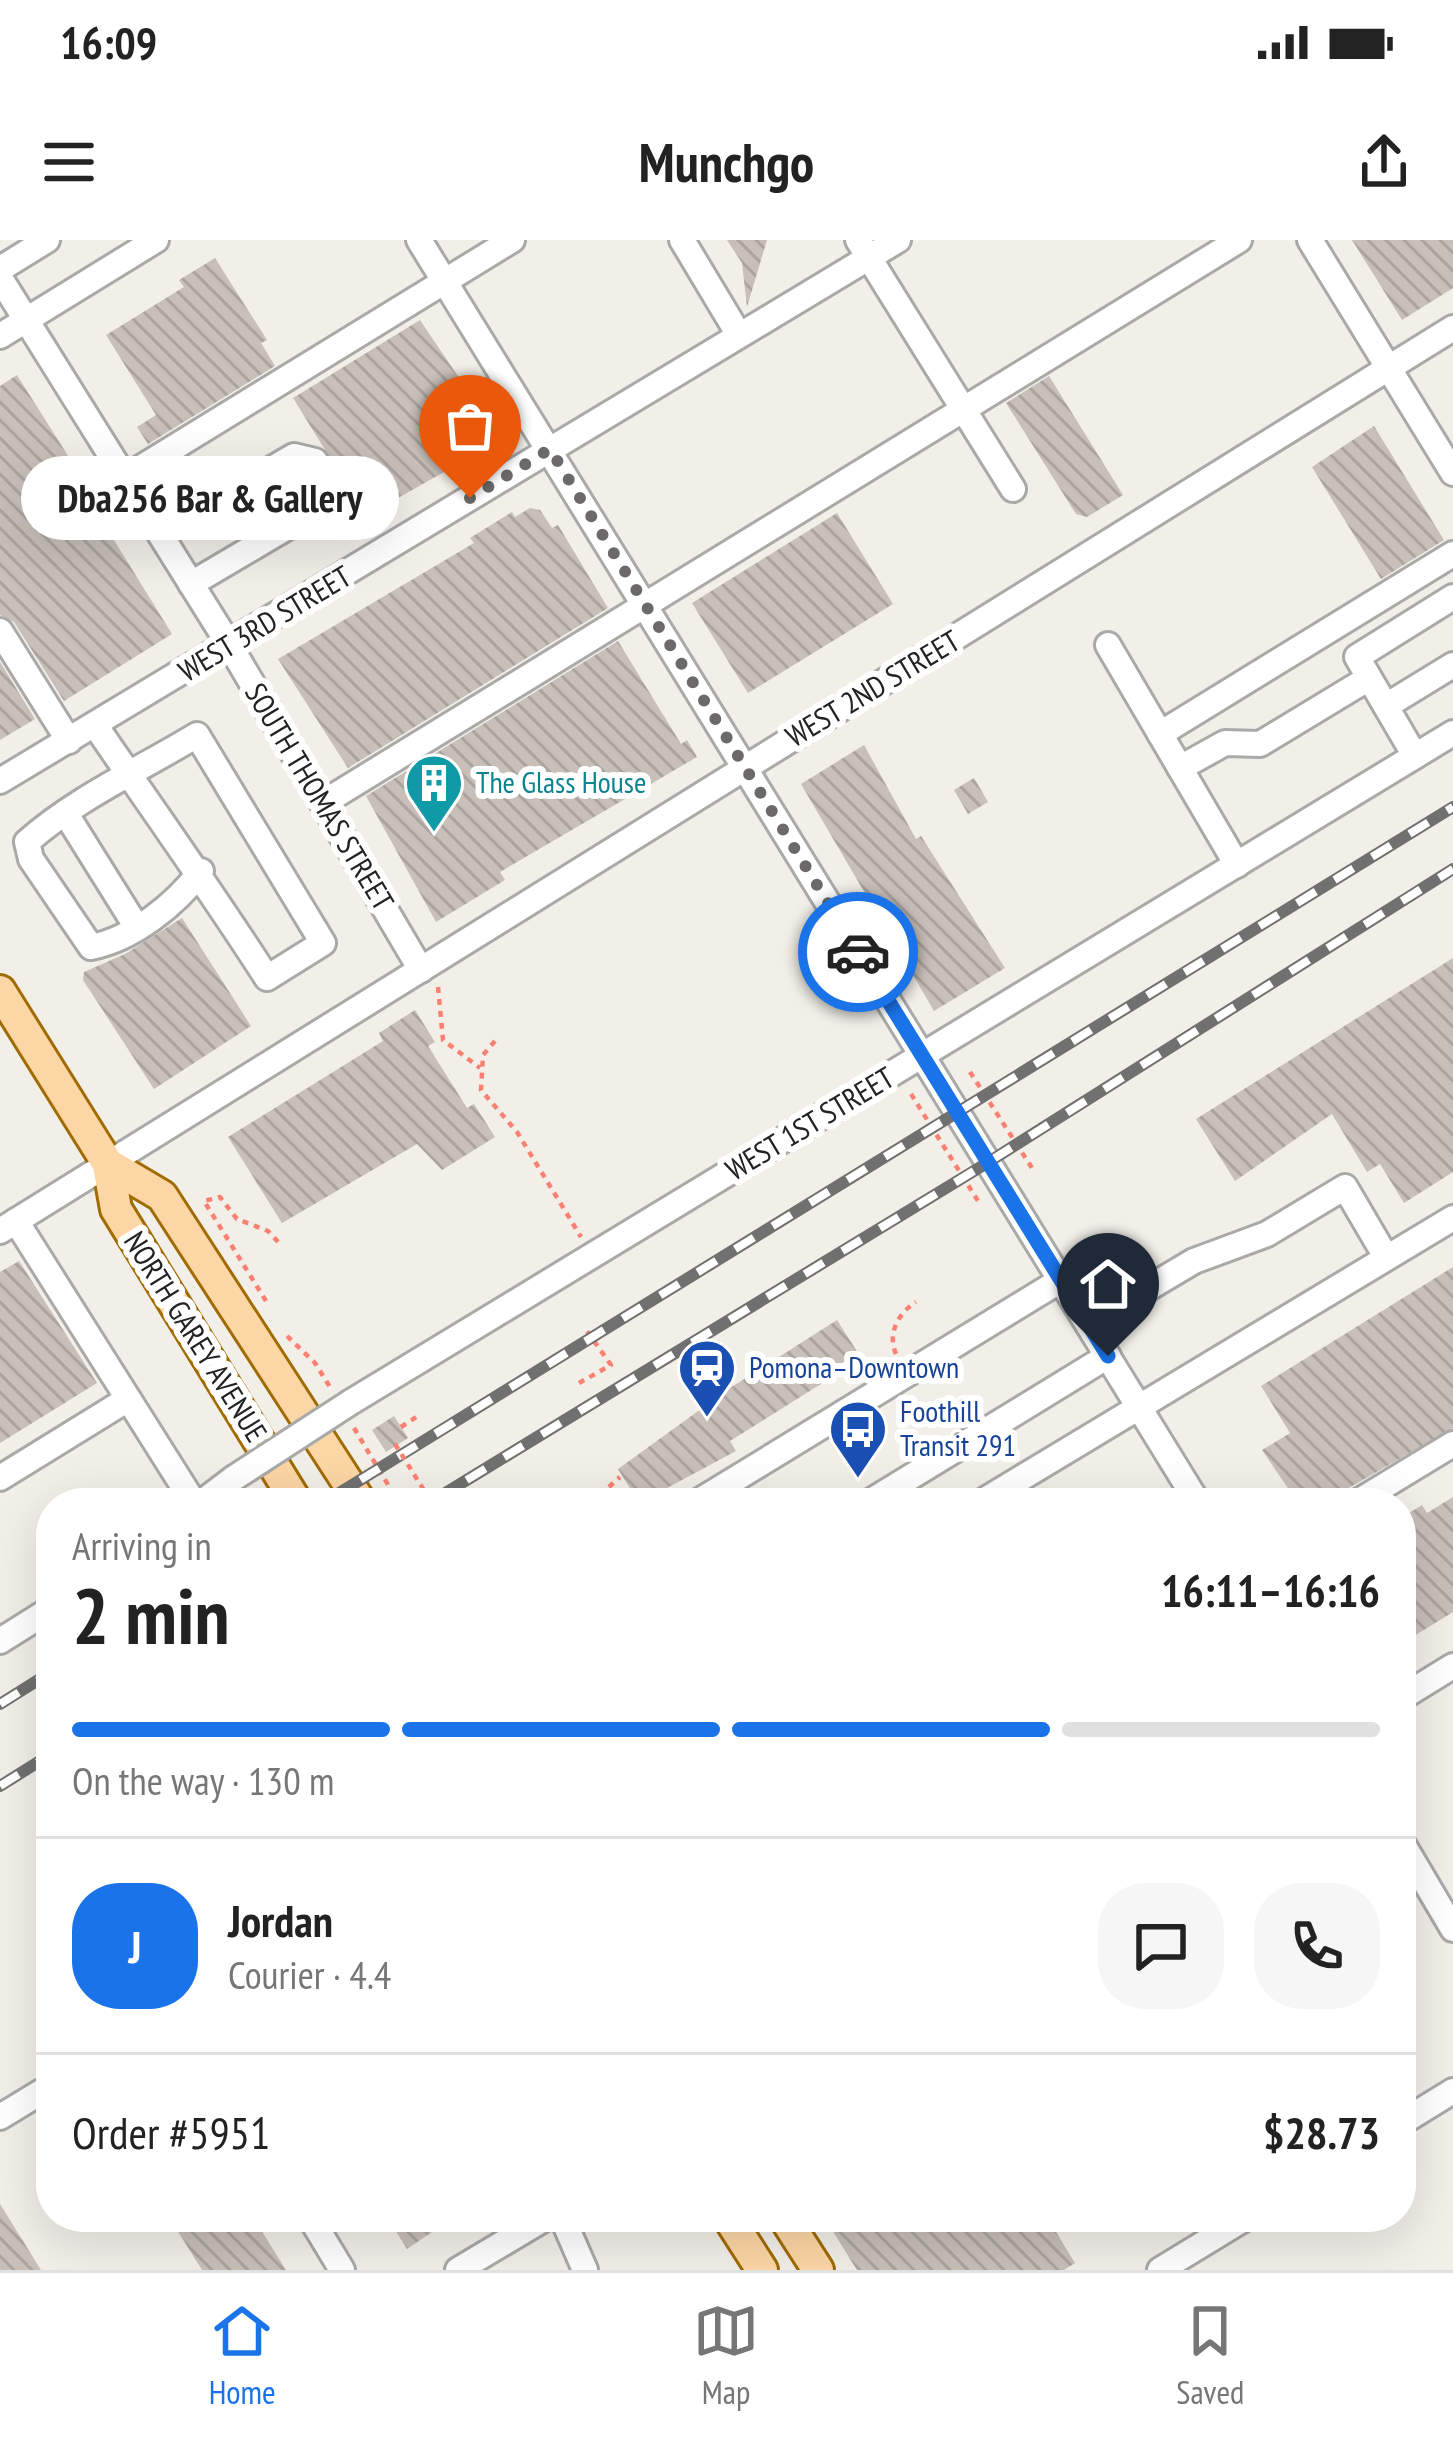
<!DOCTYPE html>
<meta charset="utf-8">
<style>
:root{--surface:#fff;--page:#f6f6f6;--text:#222;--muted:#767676;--line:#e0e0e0;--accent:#1a73e8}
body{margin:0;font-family:"PT Sans Narrow",sans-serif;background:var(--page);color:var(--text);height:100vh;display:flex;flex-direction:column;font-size:45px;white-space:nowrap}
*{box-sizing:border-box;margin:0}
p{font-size:39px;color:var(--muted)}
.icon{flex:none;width:66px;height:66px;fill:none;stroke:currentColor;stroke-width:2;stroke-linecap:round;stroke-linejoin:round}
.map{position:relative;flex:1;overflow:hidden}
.side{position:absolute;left:36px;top:1248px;width:1380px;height:744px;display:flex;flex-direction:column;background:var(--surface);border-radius:48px;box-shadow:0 12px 48px #0002}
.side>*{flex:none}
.pin{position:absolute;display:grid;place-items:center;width:102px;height:102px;color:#fff;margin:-123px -51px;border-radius:50% 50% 50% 0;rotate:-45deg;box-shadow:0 0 12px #0007}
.pin .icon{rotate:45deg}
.courier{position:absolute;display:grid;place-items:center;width:120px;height:120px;margin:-60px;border:9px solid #1a73e8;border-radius:50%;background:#fff;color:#222;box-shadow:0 3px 15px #0007}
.bubble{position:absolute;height:84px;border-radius:42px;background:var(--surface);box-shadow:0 12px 48px #0002;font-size:39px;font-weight:600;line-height:84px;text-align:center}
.summary em{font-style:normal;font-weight:600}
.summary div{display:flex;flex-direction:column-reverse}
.summary{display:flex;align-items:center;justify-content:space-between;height:204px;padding:0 36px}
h1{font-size:78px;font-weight:600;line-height:90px}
.bar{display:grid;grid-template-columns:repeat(4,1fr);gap:18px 12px;align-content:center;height:144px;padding:0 36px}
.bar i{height:15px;border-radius:9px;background:var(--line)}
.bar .selected{background:var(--accent)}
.bar p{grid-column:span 4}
.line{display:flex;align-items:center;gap:30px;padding:0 36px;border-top:3px solid var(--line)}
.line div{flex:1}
.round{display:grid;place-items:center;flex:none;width:126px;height:126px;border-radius:48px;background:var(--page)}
.status{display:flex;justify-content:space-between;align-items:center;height:84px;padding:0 60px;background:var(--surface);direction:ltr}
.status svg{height:33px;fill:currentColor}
header{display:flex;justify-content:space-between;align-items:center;height:156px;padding:0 36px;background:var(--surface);font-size:54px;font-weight:600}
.tab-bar{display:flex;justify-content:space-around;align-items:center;height:168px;border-top:3px solid var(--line);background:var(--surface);font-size:33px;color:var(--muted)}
.tab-bar a{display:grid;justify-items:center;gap:6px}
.tab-bar .selected{color:var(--accent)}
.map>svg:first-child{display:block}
.building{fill:url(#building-back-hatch)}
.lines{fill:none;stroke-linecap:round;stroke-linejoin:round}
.minor-casing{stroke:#a9a9a9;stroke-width:30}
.major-casing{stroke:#a06b00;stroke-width:36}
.path{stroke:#fa8072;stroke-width:4.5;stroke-dasharray:6 6;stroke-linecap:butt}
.minor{stroke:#fff;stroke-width:24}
.major{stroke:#fcd6a4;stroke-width:30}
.rail-casing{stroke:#707070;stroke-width:12}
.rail{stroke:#fff;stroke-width:8;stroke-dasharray:22;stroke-linecap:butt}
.minor-bridge-casing{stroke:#a9a9a9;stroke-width:30;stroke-linecap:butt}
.path-bridge{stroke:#fa8072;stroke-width:4.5;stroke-dasharray:6 6;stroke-linecap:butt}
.minor-bridge{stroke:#fff;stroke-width:24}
.done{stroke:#6b6a68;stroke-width:12;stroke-dasharray:0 21.6}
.route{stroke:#1a73e8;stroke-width:15}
.labels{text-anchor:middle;stroke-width:12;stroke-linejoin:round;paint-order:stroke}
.street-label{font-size:30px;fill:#222;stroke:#fff}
.culture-label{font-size:30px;fill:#0d838f;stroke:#fff;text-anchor:start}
.transit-label{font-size:30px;fill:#164399;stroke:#fff;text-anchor:start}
</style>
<div class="status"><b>16:09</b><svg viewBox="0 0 49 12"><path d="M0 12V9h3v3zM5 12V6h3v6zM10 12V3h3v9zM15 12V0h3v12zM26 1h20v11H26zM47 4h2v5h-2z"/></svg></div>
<header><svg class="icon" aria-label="menu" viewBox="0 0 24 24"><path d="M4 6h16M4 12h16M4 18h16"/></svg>Munchgo<svg class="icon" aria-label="share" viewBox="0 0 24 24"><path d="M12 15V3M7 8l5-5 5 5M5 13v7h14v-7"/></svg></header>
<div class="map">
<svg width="1453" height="2030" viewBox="0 0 1453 2030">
<defs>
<pattern id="building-back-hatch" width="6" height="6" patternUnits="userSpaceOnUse" patternTransform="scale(3)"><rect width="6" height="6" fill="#c7bfb8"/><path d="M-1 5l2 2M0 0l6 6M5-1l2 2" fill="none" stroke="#aba49e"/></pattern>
</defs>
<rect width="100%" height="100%" fill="#f2efe9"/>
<!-- building -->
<g class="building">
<polygon points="727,0 767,0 747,67 742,23"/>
<polygon points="1352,0 1453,0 1453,48 1402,80"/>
<polygon points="215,18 267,100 261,103 275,126 148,204 137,187 156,175 106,95 184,47 179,40"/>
<polygon points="420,80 501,200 366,276 293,158"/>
<polygon points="17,135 106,276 101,279 172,394 64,461 14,382 0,375 0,146"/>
<polygon points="1049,136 1123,255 1087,277 1076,274 1006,163"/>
<polygon points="1374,186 1444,300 1381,339 1312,227"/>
<polygon points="530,268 540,270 552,288 558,285 608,368 348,528 278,419 474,303 470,298 512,272 515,277"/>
<polygon points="837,273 893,364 748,453 692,363"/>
<polygon points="618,401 681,504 687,500 697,517 500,632 505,640 436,682 366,556"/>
<polygon points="0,422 35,479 0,500"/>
<polygon points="864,505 916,599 921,596 1005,728 934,771 801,544"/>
<polygon points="974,538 988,562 968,574 954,550"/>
<polygon points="182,678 251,786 154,849 83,740 84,732 125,714"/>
<polygon points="1453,718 1453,932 1404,963 1380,924 1367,932 1332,874 1235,941 1196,879"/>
<polygon points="415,770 435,802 428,806 467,868 474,864 495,897 442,930 417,904 282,983 228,897 383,801 379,793"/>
<polygon points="19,1021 97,1143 0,1203 0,1032"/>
<polygon points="1453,1027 1453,1188 1347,1249 1333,1263 1298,1263 1262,1210 1290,1193 1261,1146"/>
<polygon points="837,1080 858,1113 821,1136 824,1142 730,1201 736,1211 639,1263 618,1229 730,1148"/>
<polygon points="394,1176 408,1198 386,1212 372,1190"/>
<polygon points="1453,1257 1453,1372 1401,1404 1401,1278 1422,1265 1427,1273"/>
<polygon points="0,1964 41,2030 0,2030"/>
<polygon points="169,1977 253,1977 286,2030 202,2030"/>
<polygon points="387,1977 454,1977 407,2009"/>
<polygon points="824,1977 1047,1977 1075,2023 1064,2030 857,2030"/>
</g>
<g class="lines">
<defs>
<g id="minor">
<polyline points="419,0 1198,1263"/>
<polyline points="682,0 739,95"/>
<polyline points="858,0 1013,249"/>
<polyline points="1310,0 1453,233"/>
<polyline points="0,29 47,0"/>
<polyline points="0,38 230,406 421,730"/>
<polyline points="0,96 156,0"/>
<polyline points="126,237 512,0"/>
<polyline points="161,294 294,216 315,221 331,247 323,266 191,344"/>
<polyline points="0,391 69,501"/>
<polyline points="1108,405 1237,625"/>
<polyline points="1386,466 1453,425"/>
<path d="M95 485C153 570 212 652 267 738L323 703 197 495C141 529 75 559 27 602L31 619 91 707C133 699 176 664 201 631"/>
<polyline points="1160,494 1453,314"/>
<polyline points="1415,516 1357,417 1453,357"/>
<polyline points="1180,528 1225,503 1260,504 1369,438"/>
<polyline points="0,541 898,0"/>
<polyline points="323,563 1239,0"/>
<polyline points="66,574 136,686"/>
<polyline points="16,981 194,1263"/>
<polyline points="0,991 1453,88"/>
<polyline points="1088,1084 1194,1021 1267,994 1345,947 1386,1017"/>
<polyline points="351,1162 1453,493"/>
<polyline points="0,1238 128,1159"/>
<polyline points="201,1263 234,1238"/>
<polyline points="696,1263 1061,1040"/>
<polyline points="868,1263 1108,1116"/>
<polyline points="980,1263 1453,978"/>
<polyline points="1356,1263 1453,1204"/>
<polyline points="0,1401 51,1369"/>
<polyline points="1401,1458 1453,1426"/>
<polyline points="1401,1601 1453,1689"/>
<polyline points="0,1877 51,1846"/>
<polyline points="1401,1883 1453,1851"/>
<polyline points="310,1977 342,2030"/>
<polyline points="562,1977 585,2030"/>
<polyline points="458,2030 547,1977"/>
<polyline points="1160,2030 1247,1977"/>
</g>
<g id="major">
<polyline points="0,751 108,924 162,956 361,1263"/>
<polyline points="108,924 116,969 297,1263"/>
<polyline points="728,1977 762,2030"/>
<polyline points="784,1977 818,2030"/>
</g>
</defs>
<!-- minor casing -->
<use href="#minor" class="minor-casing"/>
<!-- major casing -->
<use href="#major" class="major-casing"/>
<!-- path -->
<g class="path">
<polyline points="438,747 443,800 480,828"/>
<polyline points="495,801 483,815 481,850 517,892 581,997"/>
<polyline points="970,832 1034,931"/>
<polyline points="911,854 978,961"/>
<polyline points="266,1061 204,961 220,957 237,979 268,991 281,1005"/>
<polyline points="287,1096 315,1123 330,1147"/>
<path d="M896 1114C887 1094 898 1073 916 1062"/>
<polyline points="579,1143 611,1125 584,1087"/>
<polyline points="401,1187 418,1176"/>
<polyline points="354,1188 399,1263"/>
<polyline points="591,1263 620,1237"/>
</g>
<!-- minor -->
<use href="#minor" class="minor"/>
<!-- major -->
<use href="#major" class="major"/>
<defs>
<g id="rail">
<polyline points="323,1263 1453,567"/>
<polyline points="429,1263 987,923 1453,629"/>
<polyline points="0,1464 51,1432"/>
<polyline points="0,1546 51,1514"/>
</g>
</defs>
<!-- rail casing -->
<use href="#rail" class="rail-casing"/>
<!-- rail -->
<use href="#rail" class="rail"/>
<defs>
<polyline id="minor-bridge" points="234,1238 351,1162"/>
</defs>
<!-- minor-bridge casing -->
<use href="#minor-bridge" class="minor-bridge-casing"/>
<!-- path-bridge -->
<polyline class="path-bridge" points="395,1204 432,1263"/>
<!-- minor-bridge -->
<use href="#minor-bridge" class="minor-bridge"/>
</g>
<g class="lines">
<!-- done -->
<polyline class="done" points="470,258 550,209 858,712"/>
<!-- route -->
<polyline class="route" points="858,712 1108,1116"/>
</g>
<!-- icons -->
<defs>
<symbol id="building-pin" viewBox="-11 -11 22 30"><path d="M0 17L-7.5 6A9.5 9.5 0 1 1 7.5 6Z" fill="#0f9aa8" stroke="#fff"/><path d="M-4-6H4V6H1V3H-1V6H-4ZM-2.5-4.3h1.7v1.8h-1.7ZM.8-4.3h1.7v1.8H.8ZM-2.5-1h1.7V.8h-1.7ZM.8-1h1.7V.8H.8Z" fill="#fff"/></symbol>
<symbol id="station-pin" viewBox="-11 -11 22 30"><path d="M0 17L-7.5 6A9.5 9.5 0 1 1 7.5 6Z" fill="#1a4fb4" stroke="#fff"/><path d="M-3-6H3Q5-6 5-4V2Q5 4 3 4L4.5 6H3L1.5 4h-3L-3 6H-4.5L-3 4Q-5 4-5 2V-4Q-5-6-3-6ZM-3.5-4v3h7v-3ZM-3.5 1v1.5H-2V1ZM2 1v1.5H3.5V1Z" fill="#fff"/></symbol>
<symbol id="bus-pin" viewBox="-11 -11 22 30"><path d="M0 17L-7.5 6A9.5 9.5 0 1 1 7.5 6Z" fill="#1a4fb4" stroke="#fff"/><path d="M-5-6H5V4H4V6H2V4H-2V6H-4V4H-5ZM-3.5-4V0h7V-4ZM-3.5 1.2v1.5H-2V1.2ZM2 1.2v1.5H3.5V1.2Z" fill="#fff"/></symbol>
</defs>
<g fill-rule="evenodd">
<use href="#building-pin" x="401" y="510" width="66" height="90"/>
<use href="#station-pin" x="674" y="1095" width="66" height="90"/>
<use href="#bus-pin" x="825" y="1156" width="66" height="90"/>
</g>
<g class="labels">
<!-- street labels -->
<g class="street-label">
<text transform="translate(265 384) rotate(-31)" y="10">WEST 3RD STREET</text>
<text transform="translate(873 449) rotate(-31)" y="10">WEST 2ND STREET</text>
<text transform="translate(319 557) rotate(59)" y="10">SOUTH THOMAS STREET</text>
<text transform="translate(810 884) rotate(-31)" y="10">WEST 1ST STREET</text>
<text transform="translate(195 1097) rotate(58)" y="10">NORTH GAREY AVENUE</text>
</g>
<!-- culture labels -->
<g class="culture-label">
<text x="476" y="553">The Glass House</text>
</g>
<!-- transit labels -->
<g class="transit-label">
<text x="749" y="1138">Pomona–Downtown</text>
<text x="900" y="1182">Foothill<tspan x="900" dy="34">Transit 291</tspan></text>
</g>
</g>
</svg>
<div class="pin" style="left:470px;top:258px;background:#ea580c"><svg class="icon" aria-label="bag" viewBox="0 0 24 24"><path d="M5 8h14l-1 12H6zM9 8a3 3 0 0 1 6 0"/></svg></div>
<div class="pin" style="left:1108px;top:1116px;background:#1f2937"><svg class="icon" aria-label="home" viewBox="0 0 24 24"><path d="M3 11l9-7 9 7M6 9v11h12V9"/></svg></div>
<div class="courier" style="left:858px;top:712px"><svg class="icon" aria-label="car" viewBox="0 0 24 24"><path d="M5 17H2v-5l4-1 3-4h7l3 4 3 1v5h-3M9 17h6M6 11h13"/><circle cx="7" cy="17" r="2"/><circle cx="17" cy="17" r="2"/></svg></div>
<div class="bubble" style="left:21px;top:216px;width:378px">Dba256 Bar &amp; Gallery</div>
<section class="side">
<div class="summary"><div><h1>2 min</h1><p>Arriving in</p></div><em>16:11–16:16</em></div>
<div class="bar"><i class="selected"></i><i class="selected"></i><i class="selected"></i><i></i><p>On the way · 130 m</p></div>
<div class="line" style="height:216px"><b class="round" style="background:var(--accent);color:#fff">J</b><div><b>Jordan</b><p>Courier · 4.4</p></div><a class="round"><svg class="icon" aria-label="chat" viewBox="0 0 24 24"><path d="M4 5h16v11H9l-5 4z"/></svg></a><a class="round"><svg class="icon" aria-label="phone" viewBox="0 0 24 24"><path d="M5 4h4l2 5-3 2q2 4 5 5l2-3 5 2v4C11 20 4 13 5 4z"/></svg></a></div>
<div class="line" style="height:156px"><div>Order #5951</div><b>$28.73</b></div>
</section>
</div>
<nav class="tab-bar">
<a class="selected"><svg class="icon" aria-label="home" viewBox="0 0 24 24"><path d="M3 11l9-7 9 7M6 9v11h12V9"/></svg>Home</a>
<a><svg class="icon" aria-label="map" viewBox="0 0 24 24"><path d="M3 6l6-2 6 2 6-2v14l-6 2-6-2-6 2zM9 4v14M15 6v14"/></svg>Map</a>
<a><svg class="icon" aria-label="saved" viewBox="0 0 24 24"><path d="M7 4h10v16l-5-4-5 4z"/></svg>Saved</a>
</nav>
